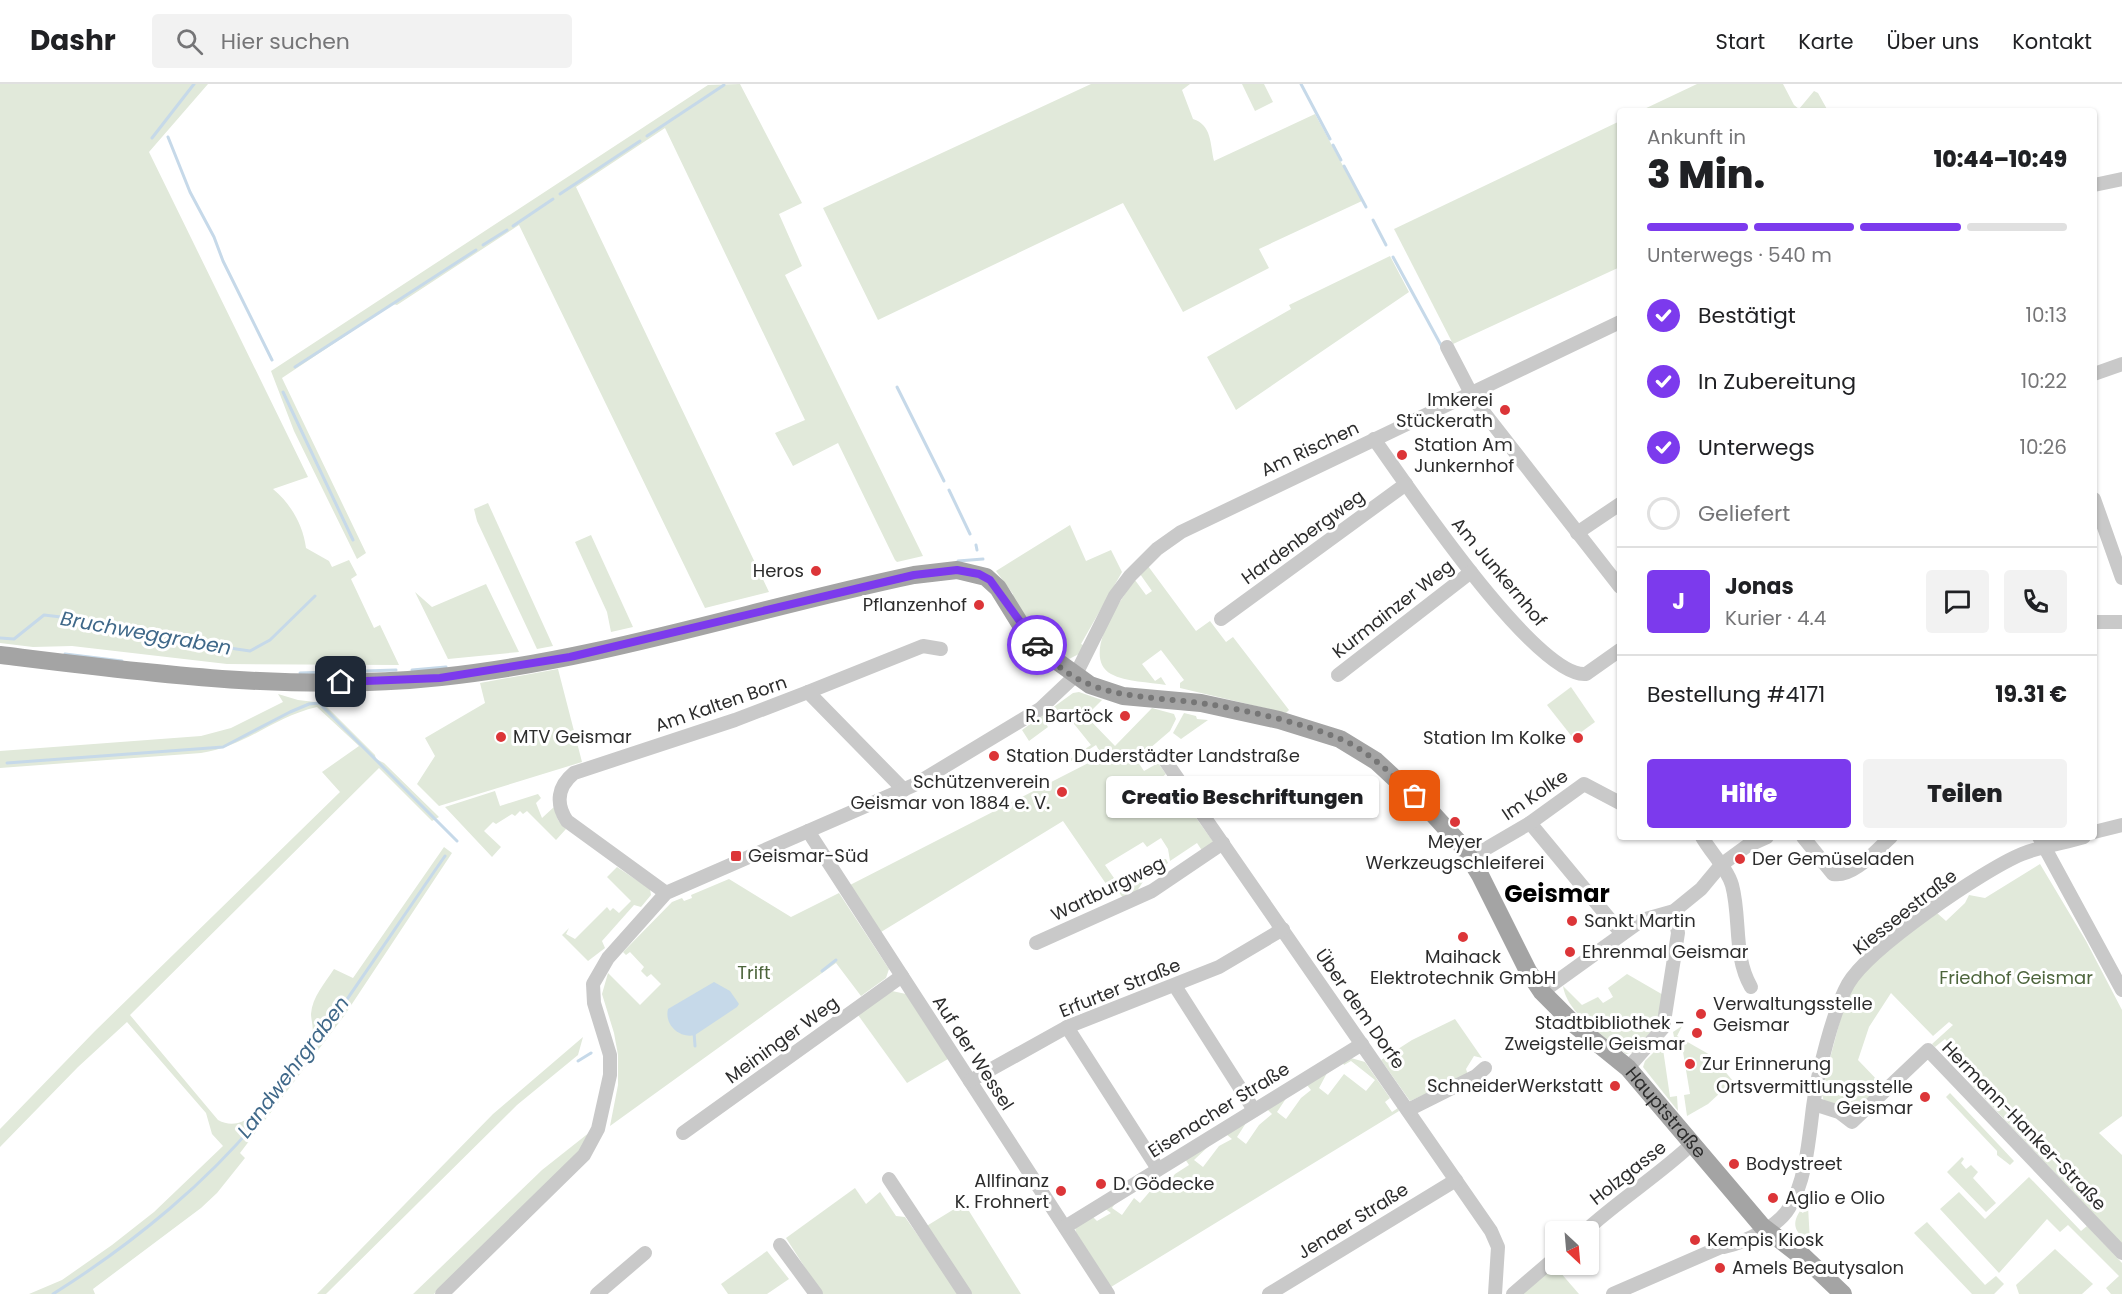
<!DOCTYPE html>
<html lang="de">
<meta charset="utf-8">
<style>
:root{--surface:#fff;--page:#f2f2f2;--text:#202124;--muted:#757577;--line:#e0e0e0;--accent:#7c3aed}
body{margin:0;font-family:Poppins,sans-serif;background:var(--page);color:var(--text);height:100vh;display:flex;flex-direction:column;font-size:22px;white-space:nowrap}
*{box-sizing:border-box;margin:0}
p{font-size:20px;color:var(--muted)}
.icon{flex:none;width:33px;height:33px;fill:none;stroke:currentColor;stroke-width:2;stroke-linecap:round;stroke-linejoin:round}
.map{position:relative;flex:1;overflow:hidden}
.drawer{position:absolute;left:1617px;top:24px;width:480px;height:732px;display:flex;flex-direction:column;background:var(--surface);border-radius:6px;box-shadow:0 2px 4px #0004}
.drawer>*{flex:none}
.needle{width:39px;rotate:154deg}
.tools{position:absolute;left:1545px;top:1137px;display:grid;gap:12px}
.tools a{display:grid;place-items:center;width:54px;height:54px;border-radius:6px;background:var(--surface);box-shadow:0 2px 4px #0004;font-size:30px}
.pin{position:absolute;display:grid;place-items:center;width:51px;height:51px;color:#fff;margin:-26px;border-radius:12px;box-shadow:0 3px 9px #0006}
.courier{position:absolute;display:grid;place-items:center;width:60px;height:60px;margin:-30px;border:4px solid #7c3aed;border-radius:50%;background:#fff;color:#222;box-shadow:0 2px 8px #0007}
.bubble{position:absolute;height:42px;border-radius:6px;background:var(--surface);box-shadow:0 2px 4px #0004;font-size:20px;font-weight:800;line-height:42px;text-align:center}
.head em{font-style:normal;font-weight:800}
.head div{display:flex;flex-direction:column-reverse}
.head{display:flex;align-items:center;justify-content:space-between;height:102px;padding:0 30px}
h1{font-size:39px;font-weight:800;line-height:45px}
.bar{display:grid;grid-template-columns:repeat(4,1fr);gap:9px 6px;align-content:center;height:72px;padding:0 30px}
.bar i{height:8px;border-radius:4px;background:var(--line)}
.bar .on{background:var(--accent)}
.bar p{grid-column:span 4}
.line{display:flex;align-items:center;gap:15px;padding:0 30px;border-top:2px solid var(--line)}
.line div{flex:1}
.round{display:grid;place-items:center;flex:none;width:63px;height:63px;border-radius:6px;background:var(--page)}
ol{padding:0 30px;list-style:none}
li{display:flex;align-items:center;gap:18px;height:66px}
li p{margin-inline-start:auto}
li .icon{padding:6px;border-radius:50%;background:var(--accent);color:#fff;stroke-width:4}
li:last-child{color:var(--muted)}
li i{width:33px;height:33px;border:3px solid var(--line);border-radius:50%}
.cta{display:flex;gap:12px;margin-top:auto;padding:12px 30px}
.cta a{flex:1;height:69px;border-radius:6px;background:var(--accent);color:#fff;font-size:24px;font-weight:800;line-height:69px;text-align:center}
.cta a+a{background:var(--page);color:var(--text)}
header{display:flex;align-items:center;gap:36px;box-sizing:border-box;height:84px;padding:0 30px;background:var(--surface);border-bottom:2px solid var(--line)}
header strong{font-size:28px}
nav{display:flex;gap:33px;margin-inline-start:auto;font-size:21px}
.search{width:420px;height:54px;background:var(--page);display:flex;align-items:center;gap:15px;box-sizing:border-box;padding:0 21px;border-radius:6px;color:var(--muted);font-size:22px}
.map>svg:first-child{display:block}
.green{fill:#e1e9da;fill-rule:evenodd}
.water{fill:#c6d9e9}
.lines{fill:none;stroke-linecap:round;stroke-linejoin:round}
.stream{stroke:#c6d9e9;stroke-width:3}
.minor{stroke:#c9c9c9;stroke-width:14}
.major{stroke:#a4a4a4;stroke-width:18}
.done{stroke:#767676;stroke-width:6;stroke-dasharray:0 10.8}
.route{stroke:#7c3aed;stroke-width:8}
.poi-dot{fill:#dc3538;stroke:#fff;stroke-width:2}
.labels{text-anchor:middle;stroke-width:6;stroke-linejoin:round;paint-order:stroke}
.poi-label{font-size:18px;fill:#2c2c2c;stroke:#fff;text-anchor:start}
.street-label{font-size:18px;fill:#2c2c2c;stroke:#fff}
.park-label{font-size:18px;fill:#4d653c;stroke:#fff}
.water-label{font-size:20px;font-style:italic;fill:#3f6889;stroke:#fff}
.district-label{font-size:24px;font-weight:bold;fill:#000;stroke:#fff}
</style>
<header>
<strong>Dashr</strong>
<div class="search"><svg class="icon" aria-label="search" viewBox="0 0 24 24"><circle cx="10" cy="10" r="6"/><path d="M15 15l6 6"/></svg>Hier suchen</div>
<nav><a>Start</a><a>Karte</a><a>Über uns</a><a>Kontakt</a></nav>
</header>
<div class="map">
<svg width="2122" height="1210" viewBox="0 0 2122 1210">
<rect width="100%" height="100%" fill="#fff"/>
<!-- green -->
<g class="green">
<path d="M0 0H208L149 68 308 393 273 405C291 420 303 441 306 464L329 477 332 483 349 476 357 491 351 495 374 544 380 541 399 581 227 580 72 562 33 563 0 559Z"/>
<polygon points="740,0 802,119 779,130 802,182 785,191 923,472 897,478 895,476 838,359 793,382 775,349 805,336 665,44 576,103 769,508 705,524 519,141 397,221 393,220 282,294 366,469 357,475 294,347 271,287 708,1"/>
<path d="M1091 0H1190L1182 6 1193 35C1212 41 1210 60 1214 77L1315 30 1362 117 1259 165 1269 184 1183 228 1123 119 878 236 823 124Z"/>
<polygon points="1242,0 1264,0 1273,18 1255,27"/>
<polygon points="1697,0 1783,0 1794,21 1799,25 1814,7 1818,9 1828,27 1640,27"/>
<polygon points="1620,37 1620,183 1453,260 1394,145"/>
<polygon points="1390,172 1409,208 1236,326 1207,273 1291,225 1289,221"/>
<polygon points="488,419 553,562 537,565 477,437 474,425"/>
<polygon points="1070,441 1086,477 1111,466 1122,488 1081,560 1085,562 1079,570 1069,575 1049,567 1010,513 1013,510 996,487"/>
<polygon points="591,451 633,543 611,548 607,528 575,458"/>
<path d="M1148 482 1196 547 1210 537 1226 558 1233 553 1289 626 1286 629 1180 604V599L1184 596 1161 566 1142 580 1155 597 1161 593 1166 601C1149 598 1126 598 1111 590 1080 572 1121 515 1135 496L1146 511 1152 507 1140 490Z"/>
<polygon points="486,500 519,568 448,575 415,508 432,523"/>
<polygon points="558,585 582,678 439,722 417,700 435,672 425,654 485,619 480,599"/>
<polygon points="1571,603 1595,638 1573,654 1547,621"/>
<path d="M1079 608 1102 616 1086 632 1115 662 1152 624 1174 630 1176 635 1170 647 1149 665 1154 675 1144 680 1140 673 1138 678 1144 687 1158 679 1166 690 1161 694 1166 700 1171 697 1180 710 1169 720 1173 725 1187 721 1214 759 1203 768 1197 759 1170 777 1168 765 1161 754 1147 763 1143 758 1105 781 1114 794 1109 798 1116 808 1113 810 1063 737 881 848 850 801 1102 672 1096 661 1071 677 1070 675 1091 661 1066 630 1046 640 1048 643 1029 657 1022 646 1073 609ZM1156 692 1172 715 1159 724 1143 701Z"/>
<path d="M278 610 298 616 323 619 375 671 376 675 384 679 439 733 432 737 379 684 130 931 218 1036C251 1054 277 1001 291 979 297 971 310 959 312 949 314 943 311 936 311 930 312 913 325 899 334 885L353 894 444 763 452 769 344 932 240 1069 245 1074 217 1109 201 1124 93 1205 95 1210H29L62 1196 112 1161 154 1128 223 1062 212 1050 206 1029 127 938 78 983 0 1063V1045L95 947 340 708 322 688 359 662 317 623C273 633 247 662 201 669L0 684V667L201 652 231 644 283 618Z"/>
<polygon points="1184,629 1196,632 1197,635 1208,636 1181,655 1173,649"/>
<polygon points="495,707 500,722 538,710 541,714 536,719 542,734 554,723 558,736 566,745 556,756 527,727 523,730 520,727 515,732 512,730 496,740 493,738 484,747 501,763 492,773 445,723"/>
<polygon points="1160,775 1166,775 1168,779 1144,796 1137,807 1123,814 1114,801 1114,797 1124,790 1132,793"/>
<path d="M2040 780 2086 857 2122 926V1032L2099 1049 2122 1071V1160L1971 1000 1980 992 1945 955 1935 963 1932 960 1953 941 1949 938 1933 952 1891 909 1869 943 1858 976 1882 1001C1856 1025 1860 1027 1824 1017L1821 1008 1845 918C1863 878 1904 854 1937 829L1946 837 1965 819 1969 811 1985 814Z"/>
<polygon points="617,783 650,805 651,811 641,823 634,821 602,857 605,864 588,877 562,851 569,844 566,850 575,855 607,823 610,827 613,824 619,829 631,817 607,793"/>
<polygon points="729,795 791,833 839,809 889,885 886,894 861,912 836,879 610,1042 618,1001 618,971 614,949 602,910 608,889 640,921 661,900 651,890 647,893 641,887 644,883 630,868 626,871 623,868 672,818 682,814 684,817 692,814 691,811"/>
<path d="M1627 890 1665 912 1654 944 1634 968 1626 970C1605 953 1567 930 1563 902L1582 921 1598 913 1603 919 1613 913 1608 904Z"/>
<polygon points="892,907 906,910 948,975 907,999 858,931"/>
<polygon points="1455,935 1482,974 1474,972 1466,985 1468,991 1410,1017 1381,976 1412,956"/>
<polygon points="1682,942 1677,952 1712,972 1733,997 1708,1020 1687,1032 1684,1011 1690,1010 1682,962 1676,963 1673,948"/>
<polygon points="583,953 578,971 517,1021 326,1210 317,1210 493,1030"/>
<polygon points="1665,957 1669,964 1663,965 1670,1013 1677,1012 1678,1027 1643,983 1645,977"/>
<polygon points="1351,974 1365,978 1390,1014 1385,1018 1392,1028 1398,1024 1399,1027 1111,1203 1076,1149 1075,1143 1092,1132 1097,1137 1111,1129 1104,1124 1117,1117 1112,1124 1122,1131 1134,1114 1140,1119 1152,1105 1146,1099 1158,1094 1153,1100 1162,1107 1175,1090 1189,1081 1185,1075 1212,1059 1194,1076 1203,1083 1219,1062 1232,1055 1226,1050 1246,1039 1237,1053 1246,1060 1259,1041 1272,1030 1267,1025 1287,1013 1277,1028 1286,1035 1301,1014 1311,1006 1307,1001 1327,989 1319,1004 1328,1011 1344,990 1366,1007 1375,996 1351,977 1344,981 1343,979"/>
<polygon points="1950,1009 2014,1077 2010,1081 1997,1071 1997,1067 1946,1013"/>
<polygon points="590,1048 579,1069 562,1088 434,1210 413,1210 542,1086"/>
<polygon points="1962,1073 1964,1075 1961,1079 1966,1085 1971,1081 1978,1088 1973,1094 1996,1119 1986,1128 1947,1088"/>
<polygon points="2029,1093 2081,1147 2087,1142 2122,1179 2122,1210 2111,1210 2106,1204 2119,1192 2068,1141 2060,1148 2047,1135 1999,1189 1940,1125 1959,1108 1985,1135"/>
<polygon points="855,1104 866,1120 880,1108 896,1132 905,1133 959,1210 822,1210 786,1154"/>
<polygon points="964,1119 1021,1210 972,1210 925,1143"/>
<path d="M1808 1122 1810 1158C1797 1150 1790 1142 1800 1127L1803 1129Z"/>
<polygon points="1927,1138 1985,1201 1996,1192 2004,1200 1994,1210 1972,1210 1914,1149"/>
<polygon points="2055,1165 2093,1200 2082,1210 2019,1210 2016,1201"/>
<polygon points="767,1167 789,1195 767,1210 728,1210 721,1200"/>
<polygon points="1553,1180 1579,1210 1520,1210"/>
</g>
<!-- water -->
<path class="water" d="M714 898 730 907 739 920 737 923 695 951C680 955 664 941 668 925Z"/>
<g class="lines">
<!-- stream -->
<g class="stream">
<polyline points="1301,0 1330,55"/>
<polyline points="647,52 724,1"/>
<polyline points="168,53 190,108 214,153 223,177 272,276"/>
<polyline points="152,54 194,0"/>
<polyline points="1333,61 1341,76"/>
<polyline points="1344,82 1366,123"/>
<polyline points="560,110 640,57"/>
<polyline points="1373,136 1386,161"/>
<polyline points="513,142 553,115"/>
<polyline points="483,161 507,146"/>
<polyline points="1393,173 1442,263"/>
<polyline points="295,283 476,166"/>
<polyline points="897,303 944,397"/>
<polyline points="283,308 353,456"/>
<polyline points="949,406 970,450"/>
<polyline points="976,461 977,466"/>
<polyline points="958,477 983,475"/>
<polyline points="0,554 14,555 44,531 112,539 189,558 250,567 270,556 315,512"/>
<polyline points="65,570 122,577"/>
<polyline points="412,586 446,583"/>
<polyline points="300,589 396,586"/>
<polyline points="7,679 223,663 290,628 309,620 319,619 457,757"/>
<polyline points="822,887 836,876"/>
<polyline points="694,948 695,962"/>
<polyline points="578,977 591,969"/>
<path d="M53 1210C131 1161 213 1095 269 1022 332 942 387 855 445 772"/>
</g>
<!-- minor -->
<g class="minor">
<polyline points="2094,101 2122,95"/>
<polyline points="1447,263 1475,317 1620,503"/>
<polyline points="2094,290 2122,280"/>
<path d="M1374 355C1405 398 1536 595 1586 590L1620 566"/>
<polyline points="2094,415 2122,494"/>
<polyline points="1577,449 1620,420"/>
<polyline points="1221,535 1406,400"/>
<polyline points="2094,538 2122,538"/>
<polyline points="1338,591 1471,488"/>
<polyline points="808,608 923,562 941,565"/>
<polyline points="1162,672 1491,1147 1498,1163 1495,1210"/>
<polyline points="1530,739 1622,850"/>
<polyline points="808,747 1108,1210"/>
<polyline points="2094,748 2122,741"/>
<path d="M1702 753C1711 769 1727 784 1732 801 1741 834 1733 872 1751 903"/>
<path d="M1803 753 1833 790C1854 794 1877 765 1891 753"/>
<polyline points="2039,753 2122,906"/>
<polyline points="1470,774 1530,739 1584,700 1620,719"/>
<path d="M666 809 567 737C555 719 558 702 574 689L735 636 808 608 904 706"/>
<polyline points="1036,859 1152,807 1223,759"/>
<polyline points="1175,902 1254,1026"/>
<polyline points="1542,908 1642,836 1674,827 1701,805 1721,781 1747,762 1767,753"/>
<polyline points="1067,943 1158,1085"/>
<polyline points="1628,984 1663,944 1678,849 1674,827"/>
<polyline points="970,997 1067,943 1219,883 1283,845"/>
<polyline points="1814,1020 1839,1028 1852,1038 1928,966 2122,1169"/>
<polyline points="1408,1026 1476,992 1485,984"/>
<polyline points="683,1049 902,892"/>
<polyline points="889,1095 965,1210"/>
<polyline points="1065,1143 1362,960"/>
<path d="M1584 1148C1619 1116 1659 1091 1693 1059"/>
<polyline points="780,1161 816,1210"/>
<path d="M1724 1163C1745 1158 1778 1143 1789 1124 1806 1097 1809 1054 1813 1023 1817 991 1833 927 1848 900 1869 864 1983 786 2022 770 2042 762 2064 759 2084 753"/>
<polyline points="442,1210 584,1071 598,1045 610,991 610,971 594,919 593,900 608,874 666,809 914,701 1040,625 1075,592 1115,512 1130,492 1157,465 1181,448 1620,238"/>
<polyline points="597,1210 645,1169"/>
<polyline points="1269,1210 1456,1096"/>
<polyline points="1513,1210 1556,1173"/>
<polyline points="1613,1210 1730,1159"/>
</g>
<!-- major -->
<g class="major">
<path id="s1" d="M0 571C146 589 293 609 441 593 602 576 756 524 914 491L957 486 986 493 998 504 1024 546 1040 565 1090 601 1123 612 1201 619 1279 636 1340 655 1376 677 1432 729 1463 763 1480 791 1528 887 1542 908 1575 941 1628 984 1762 1142 1811 1180"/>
<polyline points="1803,1172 1843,1210"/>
</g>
</g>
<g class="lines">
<!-- done -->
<path class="done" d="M1037 561C1085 619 1143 610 1207 620 1251 627 1303 639 1343 656 1371 669 1393 692 1415 712"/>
<!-- route -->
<polyline class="route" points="341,598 440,594 570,573 914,491 957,486 979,490 990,496 1037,561"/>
</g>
<!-- markers -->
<g class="poi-dot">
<circle cx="1505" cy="326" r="6"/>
<circle cx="1402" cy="371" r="6"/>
<circle cx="816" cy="487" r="6"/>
<circle cx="979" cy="521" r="6"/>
<circle cx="1125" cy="632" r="6"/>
<circle cx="501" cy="653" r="6"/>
<circle cx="1578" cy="654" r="6"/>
<circle cx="994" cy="672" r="6"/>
<circle cx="1062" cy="708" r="6"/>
<circle cx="1455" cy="738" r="6"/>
<rect x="730" y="766" width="12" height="12" rx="3"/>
<circle cx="1740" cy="775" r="6"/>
<circle cx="1572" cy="837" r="6"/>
<circle cx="1463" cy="853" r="6"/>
<circle cx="1570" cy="868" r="6"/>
<circle cx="1701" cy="930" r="6"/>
<circle cx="1697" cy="949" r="6"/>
<circle cx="1690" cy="980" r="6"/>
<circle cx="1615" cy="1002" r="6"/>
<circle cx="1925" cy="1013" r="6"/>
<circle cx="1734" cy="1080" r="6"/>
<circle cx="1101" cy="1100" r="6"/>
<circle cx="1061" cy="1107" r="6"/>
<circle cx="1773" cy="1114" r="6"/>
<circle cx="1695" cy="1156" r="6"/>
<circle cx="1720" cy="1184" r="6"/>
</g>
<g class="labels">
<!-- poi labels -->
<g class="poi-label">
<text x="1493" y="322" text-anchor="end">Imkerei<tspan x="1493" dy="21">Stückerath</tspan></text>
<text x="1414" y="367">Station Am<tspan x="1414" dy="21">Junkernhof</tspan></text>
<text x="804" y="493" text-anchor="end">Heros</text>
<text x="967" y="527" text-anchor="end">Pflanzenhof</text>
<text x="1113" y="638" text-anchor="end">R. Bartöck</text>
<text x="513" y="659">MTV Geismar</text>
<text x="1566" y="660" text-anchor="end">Station Im Kolke</text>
<text x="1006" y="678">Station Duderstädter Landstraße</text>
<text x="1050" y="704" text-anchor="end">Schützenverein<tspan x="1050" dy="21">Geismar von 1884 e. V.</tspan></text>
<text x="1455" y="764" text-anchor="middle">Meyer<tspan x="1455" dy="21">Werkzeugschleiferei</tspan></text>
<text x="748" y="778">Geismar-Süd</text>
<text x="1752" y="781">Der Gemüseladen</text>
<text x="1584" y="843">Sankt Martin</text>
<text x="1582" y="874">Ehrenmal Geismar</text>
<text x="1463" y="879" text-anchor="middle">Maihack<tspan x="1463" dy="21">Elektrotechnik GmbH</tspan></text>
<text x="1713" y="926">Verwaltungsstelle<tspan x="1713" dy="21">Geismar</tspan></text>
<text x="1685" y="945" text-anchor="end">Stadtbibliothek -<tspan x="1685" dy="21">Zweigstelle Geismar</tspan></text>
<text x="1702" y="986">Zur Erinnerung</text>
<text x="1603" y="1008" text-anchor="end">SchneiderWerkstatt</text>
<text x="1913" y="1009" text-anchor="end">Ortsvermittlungsstelle<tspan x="1913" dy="21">Geismar</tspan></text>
<text x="1746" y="1086">Bodystreet</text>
<text x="1049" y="1103" text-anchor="end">Allfinanz<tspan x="1049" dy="21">K. Frohnert</tspan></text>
<text x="1113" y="1106">D. Gödecke</text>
<text x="1785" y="1120">Aglio e Olio</text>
<text x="1707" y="1162">Kempis Kiosk</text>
<text x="1732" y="1190">Amels Beautysalon</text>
</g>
<!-- street labels -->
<g class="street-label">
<text transform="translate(1310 365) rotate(-25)" y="6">Am Rischen</text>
<text transform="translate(1303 453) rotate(-36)" y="6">Hardenbergweg</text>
<text transform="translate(1499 488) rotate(50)" y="6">Am Junkernhof</text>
<text transform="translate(1393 525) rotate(-38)" y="6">Kurmainzer Weg</text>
<text transform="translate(721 620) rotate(-19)" y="6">Am Kalten Born</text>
<text transform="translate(1535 711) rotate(-34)" y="6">Im Kolke</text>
<text transform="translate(1108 805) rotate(-26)" y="6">Wartburgweg</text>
<text transform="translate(1905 828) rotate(-38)" y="6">Kiesseestraße</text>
<text transform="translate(1120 904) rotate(-22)" y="6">Erfurter Straße</text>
<text transform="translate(1360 925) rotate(55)" y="6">Über dem Dorfe</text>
<text transform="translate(782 956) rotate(-36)" y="6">Meininger Weg</text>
<text transform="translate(973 969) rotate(57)" y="6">Auf der Wessel</text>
<text transform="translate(1219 1026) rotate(-32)" y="6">Eisenacher Straße</text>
<text dy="6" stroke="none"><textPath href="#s1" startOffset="1912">Hauptstraße</textPath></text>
<text transform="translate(2024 1042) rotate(46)" y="6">Hermann-Hanker-Straße</text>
<text transform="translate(1628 1089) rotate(-38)" y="6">Holzgasse</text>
<text transform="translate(1353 1137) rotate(-32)" y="6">Jenaer Straße</text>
</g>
<!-- park labels -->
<g class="park-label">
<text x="754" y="895">Trift</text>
<text x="2016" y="900">Friedhof Geismar</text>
</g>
<!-- water labels -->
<g class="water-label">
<text transform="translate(146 549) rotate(10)" y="7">Bruchweggraben</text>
<text transform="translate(293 983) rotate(-53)" y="7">Landwehrgraben</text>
</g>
<!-- district labels -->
<g class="district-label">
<text x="1557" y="818">Geismar</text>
</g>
</g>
</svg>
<div class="tools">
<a><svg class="needle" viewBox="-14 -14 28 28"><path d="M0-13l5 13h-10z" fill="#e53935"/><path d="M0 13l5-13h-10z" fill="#757577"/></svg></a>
</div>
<div class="pin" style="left:1415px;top:712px;background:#ea580c"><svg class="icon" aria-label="bag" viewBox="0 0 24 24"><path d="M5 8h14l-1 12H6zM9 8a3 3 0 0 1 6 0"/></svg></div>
<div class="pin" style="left:341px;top:598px;background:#1f2937"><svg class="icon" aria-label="home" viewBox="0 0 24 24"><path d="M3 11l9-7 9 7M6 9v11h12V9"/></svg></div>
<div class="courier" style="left:1037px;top:561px"><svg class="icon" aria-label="car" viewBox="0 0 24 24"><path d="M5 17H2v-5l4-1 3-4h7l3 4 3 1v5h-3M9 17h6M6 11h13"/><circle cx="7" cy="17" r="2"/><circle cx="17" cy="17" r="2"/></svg></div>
<div class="bubble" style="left:1106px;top:692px;width:273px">Creatio Beschriftungen</div>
<section class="drawer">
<div class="head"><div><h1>3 Min.</h1><p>Ankunft in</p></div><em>10:44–10:49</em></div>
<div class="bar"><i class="on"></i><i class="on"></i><i class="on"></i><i></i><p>Unterwegs · 540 m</p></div>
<ol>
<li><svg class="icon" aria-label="check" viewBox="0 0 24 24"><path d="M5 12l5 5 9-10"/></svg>Bestätigt<p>10:13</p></li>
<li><svg class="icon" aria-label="check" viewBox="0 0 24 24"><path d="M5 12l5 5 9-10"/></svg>In Zubereitung<p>10:22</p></li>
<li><svg class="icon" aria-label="check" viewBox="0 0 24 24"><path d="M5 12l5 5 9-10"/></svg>Unterwegs<p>10:26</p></li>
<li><i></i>Geliefert</li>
</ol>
<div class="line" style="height:108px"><b class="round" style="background:var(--accent);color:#fff">J</b><div><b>Jonas</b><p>Kurier · 4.4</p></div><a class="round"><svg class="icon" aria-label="chat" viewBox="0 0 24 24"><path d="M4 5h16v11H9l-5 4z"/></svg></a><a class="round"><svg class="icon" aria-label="phone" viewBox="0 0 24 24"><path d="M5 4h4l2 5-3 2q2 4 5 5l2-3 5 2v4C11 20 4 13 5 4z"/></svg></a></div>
<div class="line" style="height:78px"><div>Bestellung #4171</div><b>19.31 €</b></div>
<div class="cta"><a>Hilfe</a><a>Teilen</a></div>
</section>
</div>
